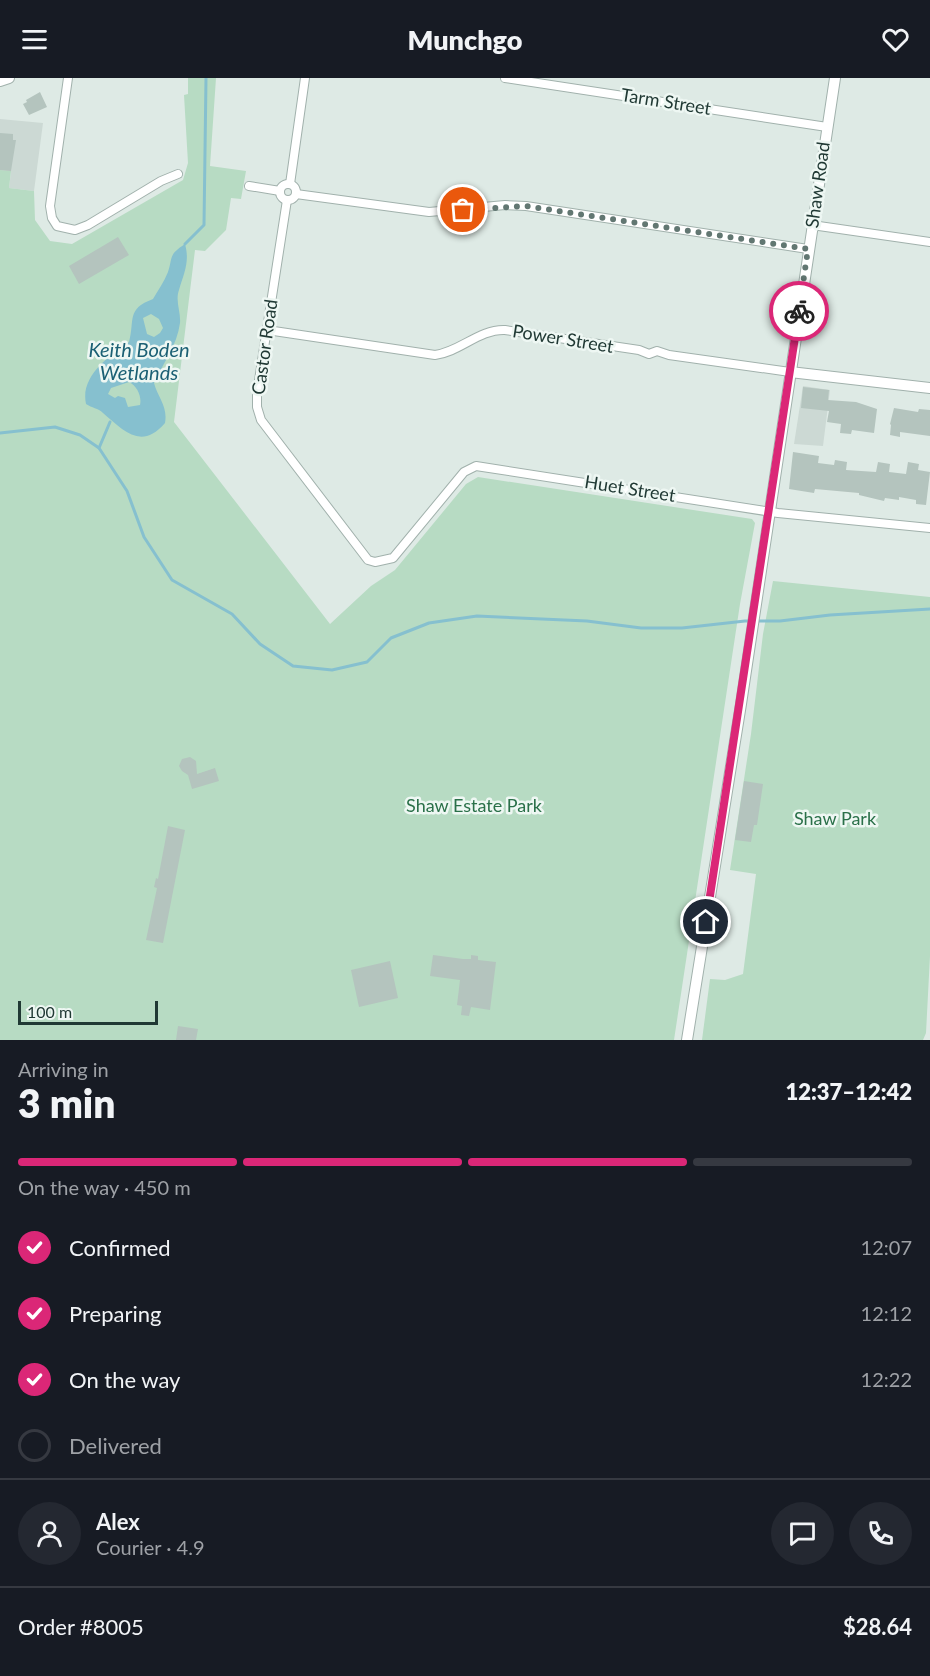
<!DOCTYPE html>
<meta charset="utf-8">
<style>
:root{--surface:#171b24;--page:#242831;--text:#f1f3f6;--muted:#9ea1a6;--line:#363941;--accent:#db2777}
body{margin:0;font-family:Lato,sans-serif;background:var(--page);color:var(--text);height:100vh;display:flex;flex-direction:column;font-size:22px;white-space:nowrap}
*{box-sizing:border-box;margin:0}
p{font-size:20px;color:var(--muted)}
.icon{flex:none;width:33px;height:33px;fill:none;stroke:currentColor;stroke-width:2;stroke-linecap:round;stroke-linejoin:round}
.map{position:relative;height:962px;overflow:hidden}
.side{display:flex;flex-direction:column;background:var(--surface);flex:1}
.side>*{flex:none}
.scale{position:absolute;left:18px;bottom:15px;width:140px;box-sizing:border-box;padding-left:6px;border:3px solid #203934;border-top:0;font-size:16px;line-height:21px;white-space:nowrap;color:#203934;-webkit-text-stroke:4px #eef7f3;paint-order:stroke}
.pin{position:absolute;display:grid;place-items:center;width:51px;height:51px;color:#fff;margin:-26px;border:3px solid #fff;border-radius:50%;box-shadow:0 2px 6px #0007}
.courier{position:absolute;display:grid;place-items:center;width:60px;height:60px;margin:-30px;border:4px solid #db2777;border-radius:50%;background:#fff;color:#222;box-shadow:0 2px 8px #0007}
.head em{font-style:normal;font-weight:800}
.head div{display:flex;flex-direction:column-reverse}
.head{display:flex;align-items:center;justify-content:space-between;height:102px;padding:0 18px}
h1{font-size:39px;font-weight:800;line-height:45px}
.bar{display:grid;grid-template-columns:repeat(4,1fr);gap:9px 6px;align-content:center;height:72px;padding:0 18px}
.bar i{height:8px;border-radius:4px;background:var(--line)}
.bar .on{background:var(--accent)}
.bar p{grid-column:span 4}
.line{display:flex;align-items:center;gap:15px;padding:0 18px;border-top:2px solid var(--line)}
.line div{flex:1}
.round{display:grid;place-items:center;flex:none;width:63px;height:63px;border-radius:32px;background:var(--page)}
ol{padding:0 18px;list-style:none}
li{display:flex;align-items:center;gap:18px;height:66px}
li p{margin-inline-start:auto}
li .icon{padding:6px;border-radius:50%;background:var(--accent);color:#fff;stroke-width:4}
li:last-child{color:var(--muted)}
li i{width:33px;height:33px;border:3px solid var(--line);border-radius:50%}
header{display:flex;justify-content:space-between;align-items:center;height:78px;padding:0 18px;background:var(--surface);font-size:27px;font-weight:800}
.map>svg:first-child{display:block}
.built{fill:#ccd9d4}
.green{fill:#b7dbc3}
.water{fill:#86c0cf;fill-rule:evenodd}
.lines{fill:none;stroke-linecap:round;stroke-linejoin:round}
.stream{stroke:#86c0cf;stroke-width:3}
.building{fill:#b4c4be}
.minor-casing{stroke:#a1b1ac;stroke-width:10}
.tertiary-casing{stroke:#a1b1ac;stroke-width:12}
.minor{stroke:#fff;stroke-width:8}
.tertiary{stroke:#fff;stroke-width:10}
.done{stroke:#627772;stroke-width:6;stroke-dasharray:0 10.8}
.route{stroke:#db2777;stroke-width:8}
.labels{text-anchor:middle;stroke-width:5;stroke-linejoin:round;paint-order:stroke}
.street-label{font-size:18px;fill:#203934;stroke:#eef7f3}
.park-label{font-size:18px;fill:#2a7049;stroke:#eef7f3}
.water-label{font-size:20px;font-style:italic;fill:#1b6074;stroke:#eef7f3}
</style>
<header><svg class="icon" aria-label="menu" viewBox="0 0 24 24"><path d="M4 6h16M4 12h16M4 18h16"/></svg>Munchgo<svg class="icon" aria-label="heart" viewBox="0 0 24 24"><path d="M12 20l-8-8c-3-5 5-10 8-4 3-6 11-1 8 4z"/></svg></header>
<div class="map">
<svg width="930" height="962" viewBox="0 0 930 962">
<rect width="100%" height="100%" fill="#deeae5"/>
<!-- built -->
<g class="built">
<polygon points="0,41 43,45 34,113 9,110 11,94 0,92"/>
<polygon points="803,308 830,312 823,368 794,366"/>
</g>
<!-- green -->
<g class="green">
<polygon points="188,0 216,0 210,88 246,93 241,121 231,120 226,152 205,173 195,172 174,344 330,546 371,508 395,492 466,406 478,399 752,441 755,445 740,526 674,962 0,962 0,92 11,93 9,110 34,113 35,142 50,163 72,166 183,102 188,85 184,17 188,16"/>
<polygon points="773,503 930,519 930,878 926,955 923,962 702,962 710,901 725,902 743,896 756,796 730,792 751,656 763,556"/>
</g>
<!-- water -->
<path class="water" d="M185 166C190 184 184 195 179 212 175 223 181 234 180 245 177 268 163 285 154 305 158 320 168 328 165 345 141 373 123 352 103 335 98 330 92 330 86 326 80 298 109 278 129 264 135 242 126 231 153 221 158 212 164 204 168 194 173 179 168 177 185 166ZM151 236 159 241 163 250 160 255 154 259 147 256 143 240ZM129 304C137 308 142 318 140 327L128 329 125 320 118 318 115 320 108 316 111 310Z"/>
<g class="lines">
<!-- stream -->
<g class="stream">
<polyline points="185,166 204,147 206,0"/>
<polyline points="0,355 55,349 80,357 99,370 127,413 144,459 172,502 232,536 260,566 293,588 332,592 367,584 391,560 429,545 477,538 587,543 641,550 682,550 745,543 780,543 830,537 930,531"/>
<polyline points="99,370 110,344"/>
</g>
</g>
<!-- building -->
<g class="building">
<polygon points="40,14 47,29 29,37 23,26 27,24 26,22"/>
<polygon points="0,55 13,56 13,62 16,62 11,93 0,92"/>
<polygon points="118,159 129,177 79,206 69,188"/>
<polygon points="803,309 829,312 828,322 856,324 877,331 874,355 852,352 851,356 840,355 841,346 827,344 829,333 801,330"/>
<polygon points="894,330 918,334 919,331 930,332 930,358 900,354 900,359 890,357 891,347 890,346"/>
<polygon points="793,374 819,378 818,385 834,387 835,382 847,384 846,392 876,394 878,384 890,386 889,394 906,396 908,384 919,386 918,392 930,394 926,427 916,426 916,422 899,419 899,422 885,420 884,423 859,417 859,415 815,411 814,415 789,411"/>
<polygon points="190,679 196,683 197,696 215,690 219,703 192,711 188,697 182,693 179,688 182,681"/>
<polygon points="744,703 763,706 757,747 754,747 751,764 735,762"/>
<polygon points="168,748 185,752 163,865 146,862 157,810 154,809 156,800 158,801"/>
<polygon points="433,877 463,881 471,881 471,877 478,878 478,882 496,884 490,932 471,929 469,938 461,937 462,928 457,927 460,902 430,898"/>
<polygon points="390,883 398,920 359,929 351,892"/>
<polygon points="178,948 198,951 196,962 176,962"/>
</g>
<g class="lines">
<defs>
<g id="minor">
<polyline points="68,0 50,128 52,140 57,148 75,152 88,147 161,103 178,96"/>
<polyline points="505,0 827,49"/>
<circle cx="288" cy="114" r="8"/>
<polyline points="290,106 305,0"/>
<polyline points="249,108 280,113"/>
<polyline points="296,116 429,134 505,127 526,128 808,171"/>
<polyline points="287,122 257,315 257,329 261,342 368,482 375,484 393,480 464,394 476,388 778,435 930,450"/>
<polyline points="812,147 930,164"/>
<path d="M267 252 435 277C460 274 479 251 505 252L639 272 649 276 657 273 669 277 790 294"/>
</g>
<g id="tertiary">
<polyline points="0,3 9,0"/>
<polyline points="790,294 930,310"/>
<polyline points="687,962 741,626 835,0"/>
</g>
</defs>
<!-- minor casing -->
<use href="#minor" class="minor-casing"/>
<!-- tertiary casing -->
<use href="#tertiary" class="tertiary-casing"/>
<!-- minor -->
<use href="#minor" class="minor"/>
<!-- tertiary -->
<use href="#tertiary" class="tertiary"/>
</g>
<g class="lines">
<!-- done -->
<polyline class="done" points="463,132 526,128 808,171 799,233"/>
<!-- route -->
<polyline class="route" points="706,844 799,233"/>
</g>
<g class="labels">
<!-- street labels -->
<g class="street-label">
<text transform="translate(666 24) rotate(9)" y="6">Tarm Street</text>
<text transform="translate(818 107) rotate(-82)" y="6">Shaw Road</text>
<text transform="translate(563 261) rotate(9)" y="6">Power Street</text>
<text transform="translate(265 269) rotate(-82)" y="6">Castor Road</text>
<text transform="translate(630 411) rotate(9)" y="6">Huet Street</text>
</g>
<!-- park labels -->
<g class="park-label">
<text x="474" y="734">Shaw Estate Park</text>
<text x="835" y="747">Shaw Park</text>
</g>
<!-- water labels -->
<g class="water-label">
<text x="139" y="279">Keith Boden<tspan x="139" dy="23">Wetlands</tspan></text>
</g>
</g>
</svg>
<div class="scale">100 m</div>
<div class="pin" style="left:463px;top:132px;background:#ea580c"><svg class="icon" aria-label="bag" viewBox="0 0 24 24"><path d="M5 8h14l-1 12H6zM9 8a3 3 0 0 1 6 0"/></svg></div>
<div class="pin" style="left:706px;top:844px;background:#1f2937"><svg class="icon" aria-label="home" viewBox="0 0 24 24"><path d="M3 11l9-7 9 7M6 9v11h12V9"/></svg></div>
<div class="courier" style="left:799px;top:233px"><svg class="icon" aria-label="bike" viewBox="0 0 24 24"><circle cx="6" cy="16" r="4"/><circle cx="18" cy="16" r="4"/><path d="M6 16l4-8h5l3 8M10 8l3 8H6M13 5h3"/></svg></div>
</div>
<section class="side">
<div class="head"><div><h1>3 min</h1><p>Arriving in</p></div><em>12:37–12:42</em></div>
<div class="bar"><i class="on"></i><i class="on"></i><i class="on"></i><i></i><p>On the way · 450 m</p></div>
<ol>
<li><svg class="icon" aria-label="check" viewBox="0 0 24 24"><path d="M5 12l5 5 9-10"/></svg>Confirmed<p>12:07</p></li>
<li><svg class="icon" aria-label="check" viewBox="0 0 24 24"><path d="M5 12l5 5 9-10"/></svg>Preparing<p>12:12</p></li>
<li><svg class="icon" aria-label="check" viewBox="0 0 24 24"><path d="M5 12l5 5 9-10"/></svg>On the way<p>12:22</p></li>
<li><i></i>Delivered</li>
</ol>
<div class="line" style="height:108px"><a class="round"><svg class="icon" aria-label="person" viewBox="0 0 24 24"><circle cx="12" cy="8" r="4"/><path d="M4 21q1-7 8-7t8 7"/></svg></a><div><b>Alex</b><p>Courier · 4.9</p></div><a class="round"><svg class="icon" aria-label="chat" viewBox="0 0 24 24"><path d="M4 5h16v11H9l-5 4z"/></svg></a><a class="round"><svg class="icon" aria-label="phone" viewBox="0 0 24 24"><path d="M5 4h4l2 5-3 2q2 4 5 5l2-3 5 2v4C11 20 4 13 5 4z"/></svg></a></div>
<div class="line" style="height:78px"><div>Order #8005</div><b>$28.64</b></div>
</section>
